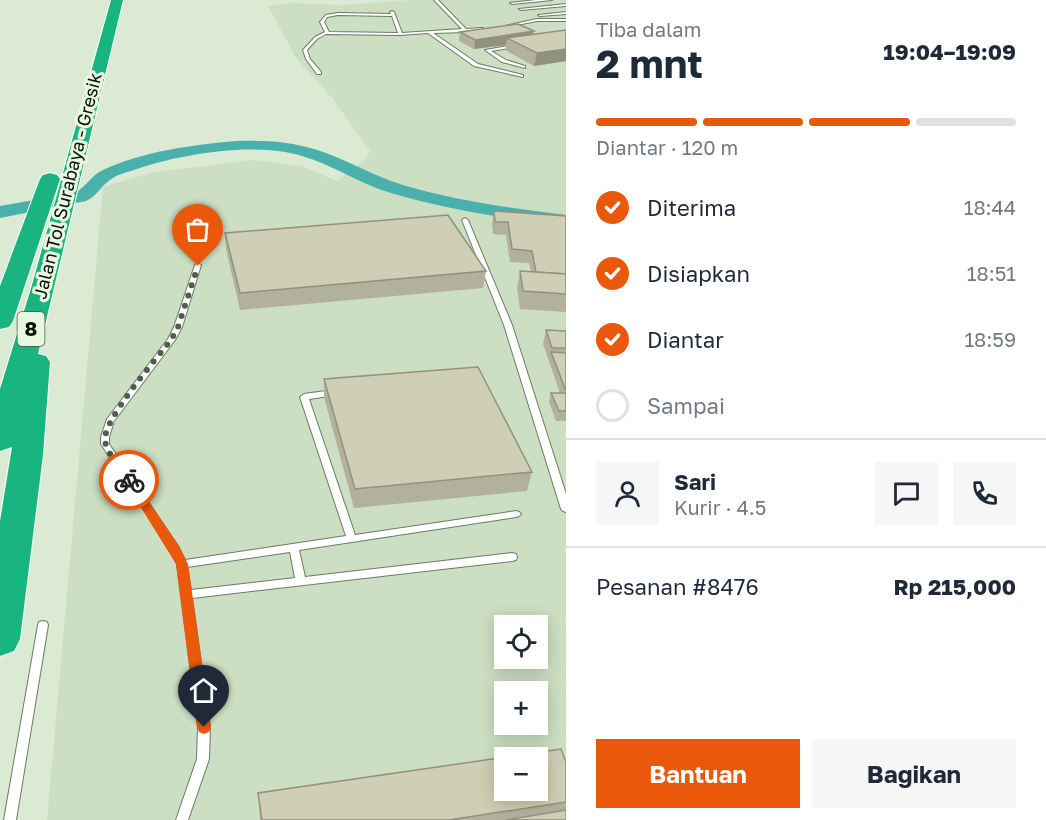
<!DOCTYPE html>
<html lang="id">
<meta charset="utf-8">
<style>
:root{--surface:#fff;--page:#f6f6f7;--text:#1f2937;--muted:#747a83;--line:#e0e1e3;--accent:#ea580c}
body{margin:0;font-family:"Golos Text",sans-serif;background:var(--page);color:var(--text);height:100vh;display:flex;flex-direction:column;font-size:22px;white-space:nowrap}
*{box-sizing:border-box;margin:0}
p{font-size:20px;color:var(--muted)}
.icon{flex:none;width:33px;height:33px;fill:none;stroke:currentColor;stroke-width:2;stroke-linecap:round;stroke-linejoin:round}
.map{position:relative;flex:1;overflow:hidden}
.details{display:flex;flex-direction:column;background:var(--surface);width:480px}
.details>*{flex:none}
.tools{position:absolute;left:494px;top:615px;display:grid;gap:12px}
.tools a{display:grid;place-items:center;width:54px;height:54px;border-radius:0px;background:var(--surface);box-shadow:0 3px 15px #0003;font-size:30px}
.pin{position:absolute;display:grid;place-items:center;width:51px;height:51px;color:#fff;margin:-62px -26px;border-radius:50% 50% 50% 0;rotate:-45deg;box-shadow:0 0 6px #0007}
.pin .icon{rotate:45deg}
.courier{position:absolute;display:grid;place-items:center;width:60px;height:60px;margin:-30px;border:4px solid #ea580c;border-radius:50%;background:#fff;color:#222;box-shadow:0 2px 8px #0007}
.overview em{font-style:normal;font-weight:700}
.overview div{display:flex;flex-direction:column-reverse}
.overview{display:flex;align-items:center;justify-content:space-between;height:102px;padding:0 30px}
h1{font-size:39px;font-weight:700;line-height:45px}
.bar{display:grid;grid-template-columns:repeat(4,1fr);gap:9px 6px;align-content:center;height:72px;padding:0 30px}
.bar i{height:8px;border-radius:4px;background:var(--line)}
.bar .active{background:var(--accent)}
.bar p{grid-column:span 4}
.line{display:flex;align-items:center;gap:15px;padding:0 30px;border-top:2px solid var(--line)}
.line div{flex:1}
.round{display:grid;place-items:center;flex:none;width:63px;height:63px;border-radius:0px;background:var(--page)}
ol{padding:0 30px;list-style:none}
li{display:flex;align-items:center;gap:18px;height:66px}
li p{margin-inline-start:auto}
li .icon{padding:6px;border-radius:50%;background:var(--accent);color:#fff;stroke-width:4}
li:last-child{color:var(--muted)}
li i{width:33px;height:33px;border:3px solid var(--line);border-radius:50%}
.primary-button{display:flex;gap:12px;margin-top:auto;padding:12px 30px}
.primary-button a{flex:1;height:69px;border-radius:0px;background:var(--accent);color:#fff;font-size:24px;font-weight:700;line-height:69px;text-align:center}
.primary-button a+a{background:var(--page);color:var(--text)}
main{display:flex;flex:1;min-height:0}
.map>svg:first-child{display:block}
.built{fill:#ccdfc2;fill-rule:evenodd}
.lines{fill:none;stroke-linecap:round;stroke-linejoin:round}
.river{fill:#4ab0ac;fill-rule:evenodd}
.lane-casing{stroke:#6c7a65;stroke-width:2}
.highway-casing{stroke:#fff;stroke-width:2}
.lane{fill:#fff;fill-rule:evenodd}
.highway{fill:#19b581;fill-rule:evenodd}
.wall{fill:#b2b29c}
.shaded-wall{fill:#91917f}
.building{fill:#cfcfb5;stroke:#91917f;stroke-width:1.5;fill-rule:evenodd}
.route{fill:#ea580c}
.done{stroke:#525b4e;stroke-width:6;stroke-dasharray:0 10.8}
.labels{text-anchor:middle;stroke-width:6;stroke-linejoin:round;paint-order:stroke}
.far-street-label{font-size:18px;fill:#090e07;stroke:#e8f7e0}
.shield{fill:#e8f7e0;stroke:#4c5448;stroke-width:1.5}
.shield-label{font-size:20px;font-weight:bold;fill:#090e07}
</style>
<main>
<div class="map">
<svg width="566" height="820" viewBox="0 0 566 820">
<rect width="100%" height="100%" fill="#dbead3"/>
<!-- built -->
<path class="built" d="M412 0H566V820H47L103 187 154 172 255 160 301 166 337 181 365 160 370 151 332 98 296 58 268 6 291 3 343 5ZM504 626H537V658H504ZM504 692H537V724H504ZM504 758H537V790H504Z"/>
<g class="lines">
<!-- river -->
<path class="river" d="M236 141C263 140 288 141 314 149 345 158 372 176 403 185 456 201 512 208 566 215V227C507 218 448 210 391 193 360 184 333 165 302 156 255 141 177 154 131 171 124 173 116 175 110 180 101 186 97 196 86 201L0 218V206L74 193C86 188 91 175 103 170 144 151 192 145 236 141Z"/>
<defs>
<g id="lane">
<path d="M434 0H438L466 29 482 28 484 29 466 32 433 33 478 64 523 75V77L474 66 428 33 400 35 326 34 317 39 307 50 310 59 321 72V74H317L306 59 303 50 315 37 325 32 320 22 326 15 338 13 391 14 390 12 392 11 394 12 402 33 462 29ZM338 15 392 16 398 33 329 32 324 22 327 17Z"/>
<polygon points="536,0 552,0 512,4 510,3"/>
<polygon points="566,4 566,6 521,10 519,9"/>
<polygon points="566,12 566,14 540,16 538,15"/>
<polygon points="537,19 566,19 566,21 537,21 507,27 505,26"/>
<polygon points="515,45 516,47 491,51 506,60 525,66 525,68 502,62 485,50"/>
<polygon points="465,218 468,220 512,325 566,494 566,512 563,511 561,509 504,325 462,220"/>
<path d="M198 263 201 265 182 327 175 340 114 421 109 437V444L178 546 185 560 346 536 300 397 304 394 333 390 337 393 336 395 309 399 355 535 516 511 519 512 521 514 519 516 516 517 299 550 305 577 512 553 516 554 517 557 516 560 512 561 192 598 210 727 209 759 188 820H176L197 759 198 727 177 564 171 551 101 444V437L107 419 168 339 174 327 195 265ZM290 552 295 578 191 590 187 567Z"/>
<polygon points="43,621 47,622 48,625 16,820 4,820 38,625 39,622"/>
</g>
<g id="highway">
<polygon points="111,0 123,0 38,354 46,356 50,362 43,455 20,639 14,651 0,656 0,521 12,447 0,451 0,389 32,285"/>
<polygon points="50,173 57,175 60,179 13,321 9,327 0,329 0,286 40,179 43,175"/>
</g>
</defs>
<!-- lane casing -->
<use href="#lane" class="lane-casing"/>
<!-- highway casing -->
<use href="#highway" class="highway-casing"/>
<!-- lane -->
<use href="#lane" class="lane"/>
<!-- highway -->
<use href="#highway" class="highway"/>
</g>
<!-- wall -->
<g class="wall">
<polygon points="566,30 566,61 534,66 505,50 506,45 474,49 459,41 460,32 534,34"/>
<polygon points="494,211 566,216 566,312 520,309 517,288 520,271 531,272 529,263 510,262 506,235 493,234 492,224"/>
<polygon points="225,233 486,271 483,288 240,310 226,249"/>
<polygon points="546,330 566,331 566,421 556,421 549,402 551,393 560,393 543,344"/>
<polygon points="324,379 532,472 527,491 354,508 324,397"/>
<polygon points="566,762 566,820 260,820 258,793"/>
</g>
<!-- shaded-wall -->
<g class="shaded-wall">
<polygon points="534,31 532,41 507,38 506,45 474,49 475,40"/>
<polygon points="566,49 566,61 534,66 537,53"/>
</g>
<!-- building -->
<g class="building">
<polygon points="518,24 534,31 475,40 460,32"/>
<polygon points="566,30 566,49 537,53 507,38"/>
<polygon points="494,211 566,216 566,274 536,272 532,251 512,249 508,222 495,222"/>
<polygon points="448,215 486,271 240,293 225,233"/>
<polygon points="520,271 566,274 566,294 523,291"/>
<polygon points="546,330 566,331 566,348 552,348"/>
<polygon points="551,352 566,353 566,391"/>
<polygon points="478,367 532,472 355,489 324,379"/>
<polygon points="551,393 566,393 566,411 559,411"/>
<path d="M561 749 566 762V802L449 820H262L258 793ZM504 758H537V790H504Z"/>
<polygon points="566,810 566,820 506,820"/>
</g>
<!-- route -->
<polygon class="route" points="129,477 133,478 179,546 188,564 211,727 209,732 204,734 199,732 197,727 176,564 124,480"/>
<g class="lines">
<!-- done -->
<path class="done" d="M129 480C122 470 107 454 105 441 102 421 157 358 171 340L178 327 198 266"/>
</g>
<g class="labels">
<!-- far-street labels -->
<g class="far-street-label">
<text transform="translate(68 186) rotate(-76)" y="6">Jalan Tol Surabaya - Gresik</text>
</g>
<!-- shield labels -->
<rect class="shield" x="17.5" y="312" width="27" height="34" rx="4.5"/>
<g class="shield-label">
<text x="31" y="336">8</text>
</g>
</g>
</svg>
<div class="tools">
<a><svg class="icon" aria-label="locate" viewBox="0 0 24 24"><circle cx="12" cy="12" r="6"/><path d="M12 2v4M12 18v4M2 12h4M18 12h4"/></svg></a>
<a>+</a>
<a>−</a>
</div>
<div class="pin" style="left:198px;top:266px;background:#ea580c"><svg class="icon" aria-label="bag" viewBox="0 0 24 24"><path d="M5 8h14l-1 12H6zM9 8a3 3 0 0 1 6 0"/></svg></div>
<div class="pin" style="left:204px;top:727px;background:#1f2937"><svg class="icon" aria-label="home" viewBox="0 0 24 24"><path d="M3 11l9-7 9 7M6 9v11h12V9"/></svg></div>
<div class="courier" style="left:129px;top:480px"><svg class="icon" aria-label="bike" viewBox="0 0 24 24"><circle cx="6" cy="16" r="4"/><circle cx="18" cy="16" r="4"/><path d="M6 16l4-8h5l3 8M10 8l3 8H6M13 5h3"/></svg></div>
</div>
<section class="details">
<div class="overview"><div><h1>2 mnt</h1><p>Tiba dalam</p></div><em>19:04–19:09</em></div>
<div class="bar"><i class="active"></i><i class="active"></i><i class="active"></i><i></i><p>Diantar · 120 m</p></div>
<ol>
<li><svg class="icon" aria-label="check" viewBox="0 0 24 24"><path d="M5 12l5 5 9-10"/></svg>Diterima<p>18:44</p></li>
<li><svg class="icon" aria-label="check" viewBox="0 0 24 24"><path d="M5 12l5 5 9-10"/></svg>Disiapkan<p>18:51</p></li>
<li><svg class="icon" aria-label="check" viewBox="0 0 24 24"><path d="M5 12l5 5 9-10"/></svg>Diantar<p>18:59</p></li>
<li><i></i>Sampai</li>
</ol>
<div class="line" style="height:108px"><a class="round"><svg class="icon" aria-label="person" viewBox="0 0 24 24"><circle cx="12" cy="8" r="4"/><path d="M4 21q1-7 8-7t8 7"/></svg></a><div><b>Sari</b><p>Kurir · 4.5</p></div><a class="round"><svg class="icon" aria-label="chat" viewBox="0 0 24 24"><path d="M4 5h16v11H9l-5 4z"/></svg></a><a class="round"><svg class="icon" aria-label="phone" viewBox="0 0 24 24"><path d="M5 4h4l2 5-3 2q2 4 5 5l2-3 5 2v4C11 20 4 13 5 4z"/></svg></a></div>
<div class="line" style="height:78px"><div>Pesanan #8476</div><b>Rp 215,000</b></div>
<div class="primary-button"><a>Bantuan</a><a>Bagikan</a></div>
</section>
</main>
